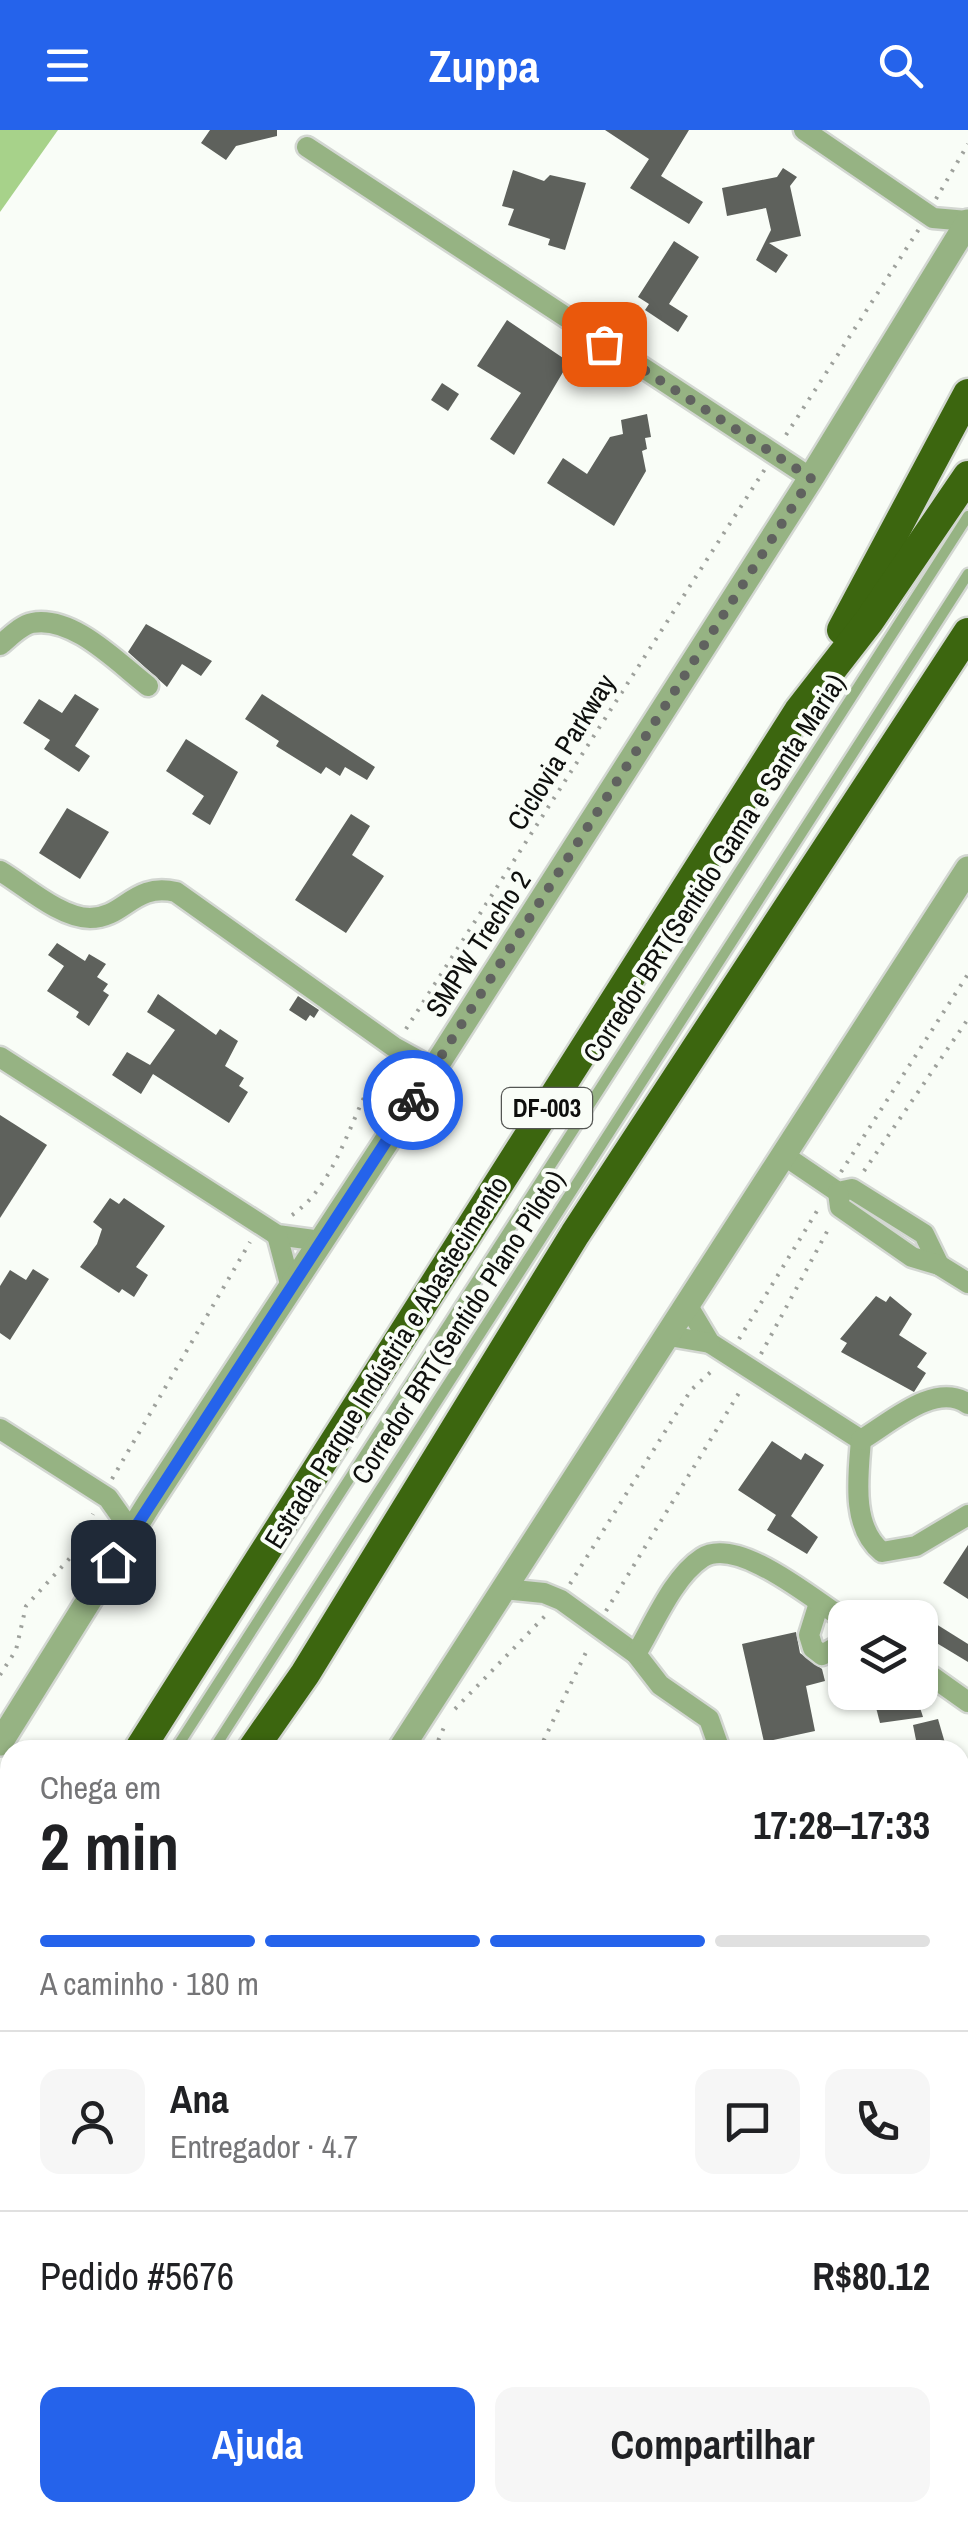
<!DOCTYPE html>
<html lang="pt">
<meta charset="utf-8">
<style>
:root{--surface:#fff;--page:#f6f6f6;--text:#202124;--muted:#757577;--line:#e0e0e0;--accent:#2563eb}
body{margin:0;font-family:"Archivo Narrow",sans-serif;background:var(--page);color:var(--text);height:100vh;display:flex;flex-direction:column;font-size:38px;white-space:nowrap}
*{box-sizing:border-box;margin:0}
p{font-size:32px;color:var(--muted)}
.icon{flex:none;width:55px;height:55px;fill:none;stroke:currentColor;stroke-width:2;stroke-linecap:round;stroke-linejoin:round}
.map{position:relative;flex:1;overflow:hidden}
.panel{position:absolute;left:0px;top:1610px;width:970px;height:782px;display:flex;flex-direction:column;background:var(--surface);border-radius:30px 30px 0 0;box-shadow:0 2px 8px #0004}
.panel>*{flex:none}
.buttons{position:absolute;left:828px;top:1470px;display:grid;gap:20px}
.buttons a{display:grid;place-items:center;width:110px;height:110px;border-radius:20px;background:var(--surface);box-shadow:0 2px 8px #0004;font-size:50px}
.pin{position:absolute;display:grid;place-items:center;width:85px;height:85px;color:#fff;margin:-42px;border-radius:20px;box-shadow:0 5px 15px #0006}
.courier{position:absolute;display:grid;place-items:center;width:100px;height:100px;margin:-50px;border:8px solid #2563eb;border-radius:50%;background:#fff;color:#222;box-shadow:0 2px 12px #0007}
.head em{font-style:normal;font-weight:800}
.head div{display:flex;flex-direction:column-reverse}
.head{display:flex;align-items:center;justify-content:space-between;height:170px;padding:0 40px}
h1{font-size:65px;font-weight:800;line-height:75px}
.bar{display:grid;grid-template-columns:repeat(4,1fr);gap:15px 10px;align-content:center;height:120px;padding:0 40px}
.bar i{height:12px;border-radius:8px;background:var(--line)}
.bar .on{background:var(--accent)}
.bar p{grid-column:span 4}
.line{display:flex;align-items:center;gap:25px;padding:0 40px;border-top:2px solid var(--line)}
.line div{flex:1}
.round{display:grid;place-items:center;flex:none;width:105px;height:105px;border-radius:20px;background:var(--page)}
.cta{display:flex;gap:20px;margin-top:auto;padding:20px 40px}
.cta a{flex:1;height:115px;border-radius:20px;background:var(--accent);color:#fff;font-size:40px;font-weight:800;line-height:115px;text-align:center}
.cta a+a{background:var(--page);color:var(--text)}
header{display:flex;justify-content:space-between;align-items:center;height:130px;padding:0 40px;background:var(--accent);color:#fff;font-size:45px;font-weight:800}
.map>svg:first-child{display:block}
.forest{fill:#a7d28a}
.building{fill:#5e615c}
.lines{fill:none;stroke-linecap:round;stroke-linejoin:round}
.service-casing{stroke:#d3d7d2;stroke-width:15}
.minor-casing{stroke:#d3d7d2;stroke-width:25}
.tertiary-casing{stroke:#d3d7d2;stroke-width:30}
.trunk-casing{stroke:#d3d7d2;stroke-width:35}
.path{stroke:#9ea19c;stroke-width:4;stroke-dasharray:2.5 8;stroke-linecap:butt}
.service{stroke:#96b383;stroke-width:10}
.minor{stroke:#96b383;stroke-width:20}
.tertiary{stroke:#96b383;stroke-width:25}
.trunk{stroke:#3c660f;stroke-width:30}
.done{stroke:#60625f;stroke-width:10;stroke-dasharray:0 18}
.route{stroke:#2563eb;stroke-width:12}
.labels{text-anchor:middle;stroke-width:8;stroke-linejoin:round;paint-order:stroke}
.shield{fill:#f9fdf7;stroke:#545653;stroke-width:2.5}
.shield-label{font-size:25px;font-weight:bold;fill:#0e0f0d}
.street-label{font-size:28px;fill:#0e0f0d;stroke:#f9fdf7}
</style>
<header><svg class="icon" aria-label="menu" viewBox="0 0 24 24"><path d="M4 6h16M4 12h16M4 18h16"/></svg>Zuppa<svg class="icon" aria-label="search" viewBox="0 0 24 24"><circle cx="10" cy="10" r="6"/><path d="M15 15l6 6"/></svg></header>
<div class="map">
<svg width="968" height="2391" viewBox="0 0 968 2391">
<rect width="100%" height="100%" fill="#f9fdf7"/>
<!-- forest -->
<polygon class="forest" points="0,0 58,0 0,82"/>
<!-- building -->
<g class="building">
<polygon points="210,0 277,0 277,6 236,16 226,30 201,13"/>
<polygon points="605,0 689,0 661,46 703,72 689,94 630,58 649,29"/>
<polygon points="783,38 797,47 790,56 801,106 769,113 788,125 776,143 756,130 771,100 766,78 727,86 722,58 777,47"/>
<polygon points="513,40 544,51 550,45 586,53 565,120 548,115 550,109 508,95 514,79 502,76"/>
<polygon points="674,111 699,127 669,174 688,186 678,202 645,180 649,174 638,167"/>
<polygon points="507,190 569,232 514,325 490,309 521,263 477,236"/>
<polygon points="442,253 459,264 448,281 431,270"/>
<polygon points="647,284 651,307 645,308 647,319 642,321 646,341 614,396 547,353 563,328 587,344 610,307 623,304 621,290"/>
<polygon points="146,494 212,531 201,546 182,534 167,557 128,522"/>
<polygon points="75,564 99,579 75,616 90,626 79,642 44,619 50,610 23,593 39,569 62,583"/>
<polygon points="262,564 375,637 367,650 345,637 340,646 326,637 321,644 276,616 279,611 245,589"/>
<polygon points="186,609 238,642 210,695 192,684 204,666 166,641"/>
<polygon points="67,678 109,702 80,749 39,723"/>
<polygon points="351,684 370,696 352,725 384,746 346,803 295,770"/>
<polygon points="57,813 85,831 89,824 106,834 97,847 108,854 103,861 109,865 89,896 76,887 79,882 47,861 64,836 48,825"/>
<polygon points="158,864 216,905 220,899 238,911 225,936 244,948 239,956 248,962 229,993 153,944 141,964 112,945 127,922 150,935 175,900 147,882"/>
<polygon points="298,866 319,880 314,888 310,885 306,891 289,880"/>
<polygon points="0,985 47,1015 0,1088"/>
<polygon points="110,1068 119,1074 124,1068 165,1096 136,1137 148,1145 134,1167 122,1159 119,1163 80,1137 97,1114 102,1099 93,1092"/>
<polygon points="33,1139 49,1149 10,1210 0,1203 0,1156 10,1140 26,1150"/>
<polygon points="876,1166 886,1172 890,1166 912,1184 899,1205 927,1223 917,1237 926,1243 914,1262 841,1222 847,1213 840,1209"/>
<polygon points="772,1311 801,1330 805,1323 824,1335 791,1386 818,1407 807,1424 767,1400 776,1385 738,1360"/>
<polygon points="968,1415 968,1469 943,1453"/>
<polygon points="920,1484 968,1514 968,1532 920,1503"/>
<polygon points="796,1502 800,1523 822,1539 825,1551 806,1556 815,1601 764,1612 742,1514"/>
<polygon points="872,1562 915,1562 923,1587 880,1593"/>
<polygon points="938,1589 947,1620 918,1620 913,1595"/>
</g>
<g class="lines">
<defs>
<g id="service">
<polyline points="175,1620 968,386"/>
<polyline points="213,1620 968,444"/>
<polyline points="0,1893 10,1878"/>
<polyline points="0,1952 10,1936"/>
</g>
<g id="minor">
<polyline points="804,0 933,88 968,91"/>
<polyline points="307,17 811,348"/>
<path d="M0 515C9 508 21 495 32 493 73 485 118 533 148 556"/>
<path d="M0 741C24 755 60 788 90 788 125 788 133 752 176 762L394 917 434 939"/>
<polyline points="0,927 277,1105 321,1111"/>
<polyline points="785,1026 838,1062 852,1059 924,1104 939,1135"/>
<polyline points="838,1062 840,1077 912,1127 939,1135 968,1153"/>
<polyline points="277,1105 290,1154"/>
<polyline points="688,1176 710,1213 861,1310"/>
<polyline points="669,1206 710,1213"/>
<polyline points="0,1299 108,1368 132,1402"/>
<path d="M861 1310C858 1347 851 1397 882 1422L916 1416 968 1385"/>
<path d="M861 1310C890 1293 935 1251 968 1274"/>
<polyline points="504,1459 544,1463 561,1470 636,1524 660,1555 709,1589 720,1620"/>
<polyline points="819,1473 809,1505 813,1518 822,1525 845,1512"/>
<path d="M636 1524C654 1494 673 1447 702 1428 737 1405 814 1470 845 1490"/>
<polyline points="920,1538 968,1572"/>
<polyline points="960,1758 968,1749"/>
<polyline points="294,2382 307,2391"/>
</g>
<g id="tertiary">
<polyline points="0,1613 149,1374 434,939 811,348 968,92"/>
<polyline points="400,1620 968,739"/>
<polyline points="0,2244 10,2229"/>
</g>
<g id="trunk">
<polyline points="842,500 968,264"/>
<polyline points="139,1620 799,581 869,491 968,346"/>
<polyline points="252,1620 305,1544 575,1104 968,503"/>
<polyline points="0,1839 10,1823"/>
<polyline points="0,1997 10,1982"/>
</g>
</defs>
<!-- service casing -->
<use href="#service" class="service-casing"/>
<!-- minor casing -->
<use href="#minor" class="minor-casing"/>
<!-- tertiary casing -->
<use href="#tertiary" class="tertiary-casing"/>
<!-- trunk casing -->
<use href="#trunk" class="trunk-casing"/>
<!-- path -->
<g class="path">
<polyline points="936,69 968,14"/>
<polyline points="786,305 919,99"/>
<polyline points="406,899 765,339"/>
<polyline points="864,1041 968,889"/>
<polyline points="841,1042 968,844"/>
<path d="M292 1085C341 1051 351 978 384 932"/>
<polyline points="739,1209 820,1076"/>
<polyline points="761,1224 830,1096"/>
<polyline points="112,1349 250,1112"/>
<polyline points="570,1454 691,1260 714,1239"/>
<polyline points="606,1481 742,1258"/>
<polyline points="0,1545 16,1520 26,1476 70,1428 93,1384"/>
<polyline points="455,1579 546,1485"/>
<polyline points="434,1620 445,1595"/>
<polyline points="539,1620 589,1516"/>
<polyline points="0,2305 10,2291"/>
<polyline points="0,2355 10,2337"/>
</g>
<!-- service -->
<use href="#service" class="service"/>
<!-- minor -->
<use href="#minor" class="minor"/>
<!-- tertiary -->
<use href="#tertiary" class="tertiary"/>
<!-- trunk -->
<use href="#trunk" class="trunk"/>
</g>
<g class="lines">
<!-- done -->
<polyline class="done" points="413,970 811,348 604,214"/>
<!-- route -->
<polyline class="route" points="113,1432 413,970"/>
</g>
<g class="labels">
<!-- shield labels -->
<rect class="shield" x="502" y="958" width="90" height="40" rx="8"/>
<g class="shield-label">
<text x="547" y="987">DF-003</text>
</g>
<!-- street labels -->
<g class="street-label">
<text transform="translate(561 622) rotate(-58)" y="10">Ciclovia Parkway</text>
<text transform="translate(714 738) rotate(-57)" y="10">Corredor BRT(Sentido Gama e Santa Maria)</text>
<text transform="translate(478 814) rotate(-57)" y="10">SMPW Trecho 2</text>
<text transform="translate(458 1197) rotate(-57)" y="10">Corredor BRT(Sentido Plano Piloto)</text>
<text transform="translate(386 1232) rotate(-58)" y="10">Estrada Parque Indústria e Abastecimento</text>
</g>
</g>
</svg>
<div class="buttons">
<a><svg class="icon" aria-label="layers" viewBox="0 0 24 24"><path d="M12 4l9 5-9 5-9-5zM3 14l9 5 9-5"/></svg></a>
</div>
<div class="pin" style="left:604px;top:214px;background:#ea580c"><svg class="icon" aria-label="bag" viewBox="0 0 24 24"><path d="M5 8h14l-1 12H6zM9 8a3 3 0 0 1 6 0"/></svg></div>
<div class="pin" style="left:113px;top:1432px;background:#1f2937"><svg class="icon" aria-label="home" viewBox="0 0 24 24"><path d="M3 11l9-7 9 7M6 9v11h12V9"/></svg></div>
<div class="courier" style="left:413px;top:970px"><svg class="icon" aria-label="bike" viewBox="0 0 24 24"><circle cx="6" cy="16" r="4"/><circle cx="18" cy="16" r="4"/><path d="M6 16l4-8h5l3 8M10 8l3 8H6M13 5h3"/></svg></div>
<section class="panel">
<div class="head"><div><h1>2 min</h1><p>Chega em</p></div><em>17:28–17:33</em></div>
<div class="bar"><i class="on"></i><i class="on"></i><i class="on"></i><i></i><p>A caminho · 180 m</p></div>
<div class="line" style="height:180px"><a class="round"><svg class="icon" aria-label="person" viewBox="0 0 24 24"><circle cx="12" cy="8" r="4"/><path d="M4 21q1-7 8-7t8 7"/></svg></a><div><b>Ana</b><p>Entregador · 4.7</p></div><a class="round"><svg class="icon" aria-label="chat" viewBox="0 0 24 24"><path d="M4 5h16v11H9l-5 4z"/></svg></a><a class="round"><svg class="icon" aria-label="phone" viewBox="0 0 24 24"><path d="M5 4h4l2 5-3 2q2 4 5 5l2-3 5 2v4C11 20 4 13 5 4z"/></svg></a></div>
<div class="line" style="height:130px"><div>Pedido #5676</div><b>R$80.12</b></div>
<div class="cta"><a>Ajuda</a><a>Compartilhar</a></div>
</section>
</div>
